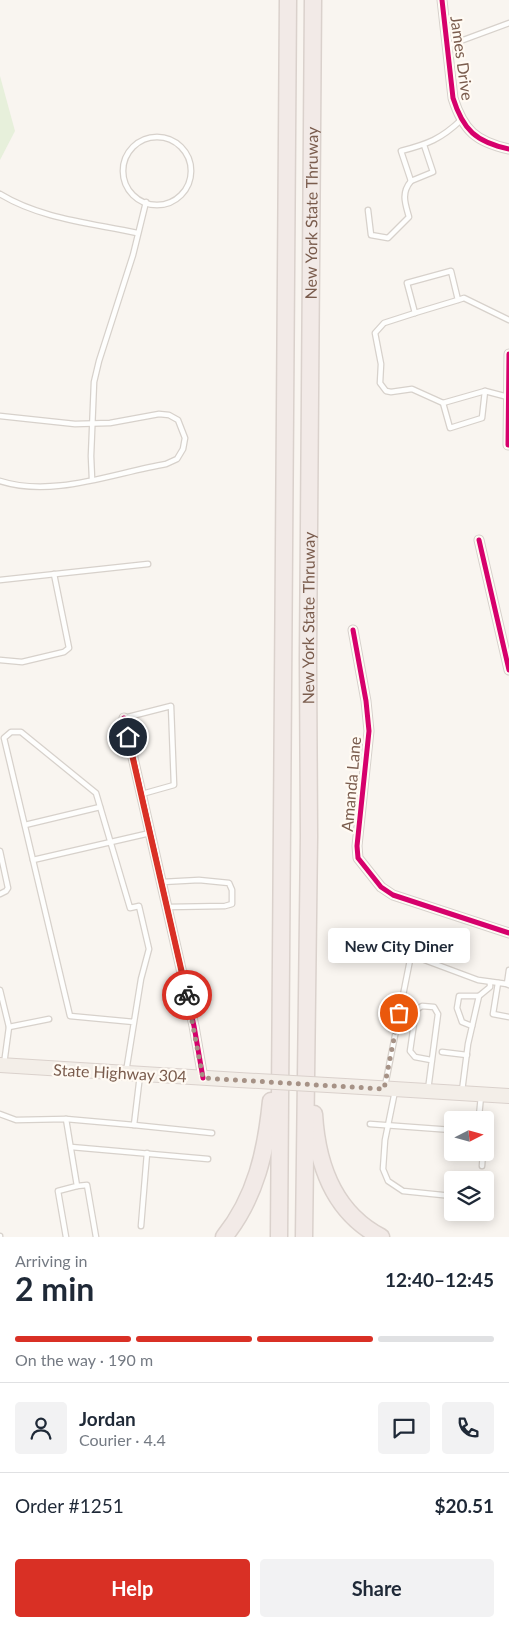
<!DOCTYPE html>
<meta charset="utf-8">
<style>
:root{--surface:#fff;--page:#f2f2f3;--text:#1f2937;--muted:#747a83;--line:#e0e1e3;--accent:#d93025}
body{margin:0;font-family:Lato,sans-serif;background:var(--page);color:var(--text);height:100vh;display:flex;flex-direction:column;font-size:19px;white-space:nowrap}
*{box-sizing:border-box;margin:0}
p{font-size:16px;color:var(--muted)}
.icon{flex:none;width:28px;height:28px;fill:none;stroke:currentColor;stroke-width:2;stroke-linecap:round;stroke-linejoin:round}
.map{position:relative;height:1237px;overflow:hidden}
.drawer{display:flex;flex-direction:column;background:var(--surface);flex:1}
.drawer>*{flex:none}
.needle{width:32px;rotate:84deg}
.controls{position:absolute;left:444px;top:1111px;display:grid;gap:10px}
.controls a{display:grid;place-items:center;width:50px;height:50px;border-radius:5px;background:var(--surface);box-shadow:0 2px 12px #0003;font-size:25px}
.pin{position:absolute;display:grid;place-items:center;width:42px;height:42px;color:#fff;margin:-21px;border:2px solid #fff;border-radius:50%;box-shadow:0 1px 5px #0007}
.courier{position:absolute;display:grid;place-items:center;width:50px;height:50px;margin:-25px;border:4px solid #d93025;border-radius:50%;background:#fff;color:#222;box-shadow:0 1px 6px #0007}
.bubble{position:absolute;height:35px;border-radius:5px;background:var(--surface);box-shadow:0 2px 12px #0003;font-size:16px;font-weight:700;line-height:35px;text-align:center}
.headline em{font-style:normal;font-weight:700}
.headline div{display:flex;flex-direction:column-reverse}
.headline{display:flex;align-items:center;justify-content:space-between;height:85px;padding:0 15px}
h1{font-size:32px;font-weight:700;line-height:38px}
.bar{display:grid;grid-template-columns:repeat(4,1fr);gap:8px 5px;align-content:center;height:60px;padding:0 15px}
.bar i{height:6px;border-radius:4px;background:var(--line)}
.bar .on{background:var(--accent)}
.bar p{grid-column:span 4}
.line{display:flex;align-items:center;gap:12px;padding:0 15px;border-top:1px solid var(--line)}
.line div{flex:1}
.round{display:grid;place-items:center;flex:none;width:52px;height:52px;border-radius:5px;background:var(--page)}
.primary-button{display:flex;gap:10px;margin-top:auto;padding:10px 15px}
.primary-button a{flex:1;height:58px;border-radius:5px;background:var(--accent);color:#fff;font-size:20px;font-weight:700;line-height:58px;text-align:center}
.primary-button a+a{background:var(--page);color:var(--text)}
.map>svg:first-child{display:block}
.green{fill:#e7f0db}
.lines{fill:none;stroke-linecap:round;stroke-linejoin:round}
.service-casing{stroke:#d7d1cb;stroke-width:7}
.minor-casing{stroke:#d7d1cb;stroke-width:11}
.primary-casing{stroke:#dad1cc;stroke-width:16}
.motorway-casing{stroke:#dad1cc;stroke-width:19}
.service{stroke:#fefefd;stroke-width:4.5}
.minor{stroke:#fefefd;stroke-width:9}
.primary{stroke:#f3eee8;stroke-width:14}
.motorway{stroke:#f2eae7;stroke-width:16}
.primary-bridge-casing{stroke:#dad1cc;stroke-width:16;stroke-linecap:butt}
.primary-bridge{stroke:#f3eee8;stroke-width:14}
.cycleway-casing{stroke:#fffaf3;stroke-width:8}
.cycleway{stroke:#d6006c;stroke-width:5}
.done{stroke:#a69286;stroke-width:5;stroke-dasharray:0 9}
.route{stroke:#d93025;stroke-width:6}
.labels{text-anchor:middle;stroke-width:4.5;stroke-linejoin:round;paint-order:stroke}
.street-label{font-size:16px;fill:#7a5c4d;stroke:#fffaf3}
</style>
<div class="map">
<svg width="509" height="1237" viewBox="0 0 509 1237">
<rect width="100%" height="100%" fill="#f9f5f0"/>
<!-- green -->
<polygon class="green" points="0,76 15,131 0,160"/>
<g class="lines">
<defs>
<g id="service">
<polyline points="447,46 509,23"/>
<circle cx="157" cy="171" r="34"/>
<path d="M424 145 433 172 411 181 401 151C428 144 441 139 461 120"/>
<path d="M0 194C41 219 91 223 137 233"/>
<path d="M368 210 371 235 388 238 409 217C405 203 401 193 411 181"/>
<polyline points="458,300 451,271 407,283 415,313 458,300 464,298 509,320"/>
<polyline points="415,313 384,323 375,333 381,364 380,383 386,391 391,392 412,389 443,403 485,391 508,397"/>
<polyline points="443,403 450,428 482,418 485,391"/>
<path d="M0 416 75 424 110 423 159 414 169 415 178 420 185 438 183 449 177 459 166 464C113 473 53 498 0 481"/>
<polyline points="92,479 91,456 94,382 99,361 133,255 146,202"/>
<polyline points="0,580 148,564"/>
<polyline points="0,660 22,662 64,652 69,648 54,574"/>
<polyline points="124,718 171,706 174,785 142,794"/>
<polyline points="25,825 100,807"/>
<polyline points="0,851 8,888 6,891 0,894"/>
<polyline points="33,860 150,833"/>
<polyline points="162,882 199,880 229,883 232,890 232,904 225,906 168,907"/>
<polyline points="498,983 493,1014 509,1017"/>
<polyline points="509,985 507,984 509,970"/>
<polyline points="0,990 9,1027 4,1064"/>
<polyline points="472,1026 462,1022 457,1008 459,996 479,996"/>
<polyline points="9,1027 49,1019"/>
<polyline points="442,1052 467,1055"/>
<polyline points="126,1072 141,979 149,949 139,906 130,908 96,793 21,732 11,732 4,738 70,1016 134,1022"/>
<polyline points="385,1086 411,955 478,980 507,984"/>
<polyline points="428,1090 438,1014 434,1007 422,1006 416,1010 410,1051 415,1057 431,1060"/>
<polyline points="395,1091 385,1140 383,1169 388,1181 403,1191 452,1196"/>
<polyline points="462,1091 468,1044 479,996 490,987 490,982"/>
<polyline points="481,1096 479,1116 481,1120"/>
<polyline points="0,1114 16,1120 66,1119 134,1125 140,1075"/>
<polyline points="66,1119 77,1186 58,1191 66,1237"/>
<polyline points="370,1124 452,1130"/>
<polyline points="134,1125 212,1133"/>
<polyline points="485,1125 485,1138"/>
<polyline points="71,1147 208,1159"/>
<polyline points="482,1166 483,1152"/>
<polyline points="77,1186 87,1185 96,1237"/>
<polyline points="141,1226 147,1153"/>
<polyline points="0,1236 0,1237"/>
</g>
<g id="minor">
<path d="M442 0 453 98C463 130 476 142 509 149"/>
<polyline points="508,445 509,354"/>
<polyline points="479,540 509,670"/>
<polyline points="353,630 366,701 369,731 357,846 358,858 381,887 393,895 509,933"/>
<polyline points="124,718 194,1026 203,1078"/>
</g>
<g id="primary">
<polyline points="0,1065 239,1080"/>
<polyline points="345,1086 509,1096"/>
</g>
<g id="motorway">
<path d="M314 1114C317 1164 333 1212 381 1237"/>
<path d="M224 1237C256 1197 266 1151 271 1101"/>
<polyline points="279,1237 288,0"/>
<path id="s1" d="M304 1237 309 837 308 659 313 0"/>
</g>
</defs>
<!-- service casing -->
<use href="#service" class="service-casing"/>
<!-- minor casing -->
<use href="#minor" class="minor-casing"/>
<!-- primary casing -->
<use href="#primary" class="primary-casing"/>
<!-- motorway casing -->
<use href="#motorway" class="motorway-casing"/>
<!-- service -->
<use href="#service" class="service"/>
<!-- minor -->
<use href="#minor" class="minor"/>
<!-- primary -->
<use href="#primary" class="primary"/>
<!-- motorway -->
<use href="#motorway" class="motorway"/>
<defs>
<polyline id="primary-bridge" points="239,1080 345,1086"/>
</defs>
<!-- primary-bridge casing -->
<use href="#primary-bridge" class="primary-bridge-casing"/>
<!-- primary-bridge -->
<use href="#primary-bridge" class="primary-bridge"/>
<defs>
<g id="cycleway">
<path d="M442 0 453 98C463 130 476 142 509 149"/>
<polyline points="508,445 509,354"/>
<polyline points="479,540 509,670"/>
<polyline points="353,630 366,701 369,731 357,846 358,858 381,887 393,895 509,933"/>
<polyline points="124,718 194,1026 203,1078"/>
</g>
</defs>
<!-- cycleway casing -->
<use href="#cycleway" class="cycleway-casing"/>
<!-- cycleway -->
<use href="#cycleway" class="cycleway"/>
</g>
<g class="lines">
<!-- done -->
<polyline class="done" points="187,995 203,1078 384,1089 399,1013"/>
<!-- route -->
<polyline class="route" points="128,737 187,995"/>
</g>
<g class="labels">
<!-- street labels -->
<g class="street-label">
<text transform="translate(462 58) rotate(82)" y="6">James Drive</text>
<text dy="6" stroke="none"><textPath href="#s1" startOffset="1024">New York State Thruway</textPath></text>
<text dy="6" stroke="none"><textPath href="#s1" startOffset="619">New York State Thruway</textPath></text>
<text transform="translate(351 784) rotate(-85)" y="6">Amanda Lane</text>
<text transform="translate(120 1073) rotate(3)" y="6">State Highway 304</text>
</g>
</g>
</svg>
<div class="controls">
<a><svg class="needle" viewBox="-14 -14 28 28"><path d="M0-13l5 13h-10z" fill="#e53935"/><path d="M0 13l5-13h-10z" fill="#747a83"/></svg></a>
<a><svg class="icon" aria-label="layers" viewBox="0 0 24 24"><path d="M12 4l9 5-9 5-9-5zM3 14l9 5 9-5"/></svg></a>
</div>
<div class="pin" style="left:399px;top:1013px;background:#ea580c"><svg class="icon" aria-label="bag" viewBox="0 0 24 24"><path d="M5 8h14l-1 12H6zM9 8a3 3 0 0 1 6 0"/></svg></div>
<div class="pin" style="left:128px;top:737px;background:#1f2937"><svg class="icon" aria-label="home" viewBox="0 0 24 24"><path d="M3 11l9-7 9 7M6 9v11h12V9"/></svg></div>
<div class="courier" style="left:187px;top:995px"><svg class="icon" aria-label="bike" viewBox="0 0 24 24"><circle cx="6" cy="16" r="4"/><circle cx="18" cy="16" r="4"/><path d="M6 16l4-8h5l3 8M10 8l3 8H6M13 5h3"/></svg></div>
<div class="bubble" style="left:328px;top:928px;width:142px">New City Diner</div>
</div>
<section class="drawer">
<div class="headline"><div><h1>2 min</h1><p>Arriving in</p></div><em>12:40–12:45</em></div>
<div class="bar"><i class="on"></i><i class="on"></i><i class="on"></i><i></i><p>On the way · 190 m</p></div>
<div class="line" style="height:90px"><a class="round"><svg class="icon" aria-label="person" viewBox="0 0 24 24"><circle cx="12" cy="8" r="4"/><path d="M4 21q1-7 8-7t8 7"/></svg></a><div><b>Jordan</b><p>Courier · 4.4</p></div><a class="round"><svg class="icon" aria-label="chat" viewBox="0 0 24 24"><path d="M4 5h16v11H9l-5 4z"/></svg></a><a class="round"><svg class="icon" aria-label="phone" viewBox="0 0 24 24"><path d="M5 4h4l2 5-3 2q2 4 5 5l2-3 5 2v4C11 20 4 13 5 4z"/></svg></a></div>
<div class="line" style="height:65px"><div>Order #1251</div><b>$20.51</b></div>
<div class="primary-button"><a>Help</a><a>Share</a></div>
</section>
